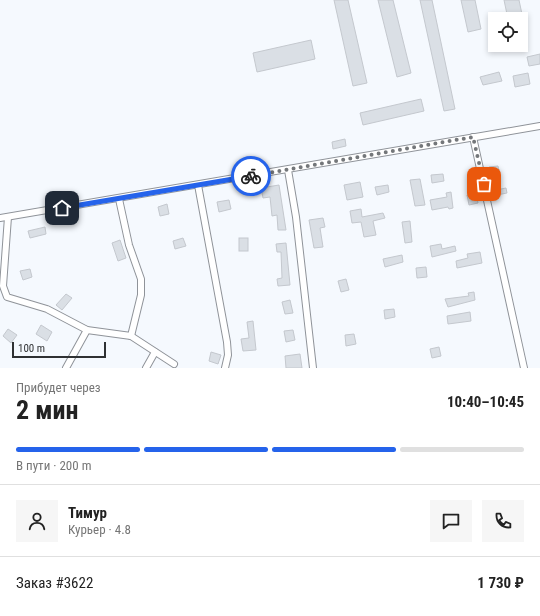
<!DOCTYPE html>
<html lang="ru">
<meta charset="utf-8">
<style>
:root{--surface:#fff;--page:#f6f6f6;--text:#222;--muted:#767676;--line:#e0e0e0;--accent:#2563eb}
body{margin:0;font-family:"Roboto Condensed",sans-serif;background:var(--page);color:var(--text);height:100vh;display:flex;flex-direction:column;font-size:15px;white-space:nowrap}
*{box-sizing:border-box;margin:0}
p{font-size:13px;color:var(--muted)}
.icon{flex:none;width:22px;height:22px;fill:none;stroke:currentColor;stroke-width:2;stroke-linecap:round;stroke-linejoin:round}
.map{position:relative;height:368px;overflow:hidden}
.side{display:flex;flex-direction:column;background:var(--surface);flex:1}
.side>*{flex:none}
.buttons{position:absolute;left:488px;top:12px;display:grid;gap:8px}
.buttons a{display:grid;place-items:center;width:40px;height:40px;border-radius:0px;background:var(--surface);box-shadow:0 2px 6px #0003;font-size:20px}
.scale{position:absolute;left:12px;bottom:10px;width:94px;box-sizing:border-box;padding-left:4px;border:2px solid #2f3133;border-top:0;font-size:11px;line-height:14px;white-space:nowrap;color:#2f3133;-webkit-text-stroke:3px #f5f9fe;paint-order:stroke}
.pin{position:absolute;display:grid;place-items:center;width:34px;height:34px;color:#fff;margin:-17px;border-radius:8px;box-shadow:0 2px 6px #0006}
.courier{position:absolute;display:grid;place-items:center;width:40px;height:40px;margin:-20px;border:3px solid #2563eb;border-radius:50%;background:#fff;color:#222;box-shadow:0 1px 5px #0007}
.headline em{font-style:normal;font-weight:700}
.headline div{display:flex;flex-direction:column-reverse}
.headline{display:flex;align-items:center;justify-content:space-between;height:68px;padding:0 16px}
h1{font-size:26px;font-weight:700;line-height:30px}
.bar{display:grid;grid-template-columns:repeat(4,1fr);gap:6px 4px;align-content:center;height:48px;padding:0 16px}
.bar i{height:5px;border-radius:3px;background:var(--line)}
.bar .selected{background:var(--accent)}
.bar p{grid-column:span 4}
.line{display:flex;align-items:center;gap:10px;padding:0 16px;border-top:1px solid var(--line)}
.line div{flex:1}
.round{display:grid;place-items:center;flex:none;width:42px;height:42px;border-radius:0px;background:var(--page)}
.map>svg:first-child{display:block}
.building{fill:#dadfe5;stroke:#c4c8ce}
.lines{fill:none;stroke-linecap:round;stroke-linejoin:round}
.street-casing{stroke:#8f9399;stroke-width:8}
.street{stroke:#fff;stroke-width:6}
.done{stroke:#74777a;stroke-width:4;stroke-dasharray:0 7.2}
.route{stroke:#2563eb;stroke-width:5}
</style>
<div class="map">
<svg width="540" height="368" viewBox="0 0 540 368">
<rect width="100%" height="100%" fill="#f5f9fe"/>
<!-- building -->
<g class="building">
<polygon points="334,0 348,0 367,83 353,86"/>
<polygon points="378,0 393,0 411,73 397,77"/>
<polygon points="420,0 432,0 455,109 444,111"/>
<polygon points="461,0 475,0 481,29 468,32"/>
<polygon points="504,0 519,0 523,19 508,19"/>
<polygon points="311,40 315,59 257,72 253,53"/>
<polygon points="540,54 540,64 529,66 527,57"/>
<polygon points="499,72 502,81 483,85 480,77"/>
<polygon points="528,73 530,84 515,87 513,76"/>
<polygon points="421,99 424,111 363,125 360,113"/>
<polygon points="345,139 346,146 333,149 332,142"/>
<polygon points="498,166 500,176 491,177 489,167"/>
<polygon points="443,174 444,181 432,183 431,175"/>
<polygon points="420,179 425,205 415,206 410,180"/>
<polygon points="360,182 363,197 347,200 344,185"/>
<polygon points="279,185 286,230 278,230 277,215 272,216 270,197 263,198 261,188"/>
<polygon points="388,185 389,192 377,195 375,187"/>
<polygon points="506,188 507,193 492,196 491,191"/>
<polygon points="451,192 453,208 449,209 448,207 432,210 430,200 447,197 446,193"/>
<polygon points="476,193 478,203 469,205 467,195"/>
<polygon points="229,200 231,209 219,212 217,202"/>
<polygon points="167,204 169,214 160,216 158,207"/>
<polygon points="361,209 362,217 383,213 385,218 373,221 376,235 364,237 361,222 352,223 350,211"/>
<polygon points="323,218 325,227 320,228 323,247 314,248 309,220"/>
<polygon points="410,221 412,242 405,243 402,222"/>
<polygon points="45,227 46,234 30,238 28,231"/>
<polygon points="183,238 186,246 175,249 173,241"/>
<rect x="239" y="238" width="9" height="13"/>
<polygon points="120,240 126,258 118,261 112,243"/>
<polygon points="286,243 290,285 278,286 277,279 282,278 281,252 277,252 276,244"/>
<polygon points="441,244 442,249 455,246 456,251 432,257 430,246"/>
<polygon points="480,252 482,263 457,268 456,261 468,258 467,254"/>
<polygon points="402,255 403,262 385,267 383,259"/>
<polygon points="426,267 427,277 417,278 416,268"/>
<polygon points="30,269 32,277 23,280 20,271"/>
<polygon points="346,279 349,290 341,292 338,281"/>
<polygon points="474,292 475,300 448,307 445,299 469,296 468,293"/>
<polygon points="66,294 72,298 62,310 56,305"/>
<polygon points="290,300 293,313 285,314 282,302"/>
<polygon points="394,309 395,317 385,319 384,310"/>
<polygon points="470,312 471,321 448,324 447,316"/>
<polygon points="253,321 256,350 243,351 241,339 249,338 247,322"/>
<polygon points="41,325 52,332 47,341 36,334"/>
<polygon points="8,329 17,335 11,343 3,336"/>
<polygon points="293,330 295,340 286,342 284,331"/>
<polygon points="354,334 356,344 346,346 345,335"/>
<polygon points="439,347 441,356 432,358 430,349"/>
<polygon points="211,352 221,355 218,364 209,361"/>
<polygon points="300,354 302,368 286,368 285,356"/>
</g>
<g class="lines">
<defs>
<g id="street">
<polyline points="473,137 524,368"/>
<polyline points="288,170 296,217 313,368"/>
<polyline points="198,185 227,342 228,355 225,368"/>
<polyline points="119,199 129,245 141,279 141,295 131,336"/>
<polyline points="8,217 3,286 7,297 47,309 87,330 131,336 174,364"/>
<polyline points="0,218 540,126"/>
<polyline points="66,368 87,330"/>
<polyline points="146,368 155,352"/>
</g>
</defs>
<!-- street casing -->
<use href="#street" class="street-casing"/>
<!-- street -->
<use href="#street" class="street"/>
</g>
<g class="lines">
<!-- done -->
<polyline class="done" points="251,176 473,137 484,184"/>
<!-- route -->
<polyline class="route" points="62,208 251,176"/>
</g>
</svg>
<div class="buttons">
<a><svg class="icon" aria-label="locate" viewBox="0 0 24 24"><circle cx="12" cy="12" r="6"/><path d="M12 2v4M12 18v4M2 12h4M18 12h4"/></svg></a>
</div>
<div class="scale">100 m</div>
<div class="pin" style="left:484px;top:184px;background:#ea580c"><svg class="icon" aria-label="bag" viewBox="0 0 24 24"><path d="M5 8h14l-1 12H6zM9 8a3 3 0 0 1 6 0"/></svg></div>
<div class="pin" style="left:62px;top:208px;background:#1f2937"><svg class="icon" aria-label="home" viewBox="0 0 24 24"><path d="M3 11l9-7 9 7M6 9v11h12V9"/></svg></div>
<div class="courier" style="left:251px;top:176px"><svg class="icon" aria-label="bike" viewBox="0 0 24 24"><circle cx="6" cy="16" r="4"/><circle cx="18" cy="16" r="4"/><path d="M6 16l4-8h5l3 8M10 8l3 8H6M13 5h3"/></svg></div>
</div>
<section class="side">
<div class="headline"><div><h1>2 мин</h1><p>Прибудет через</p></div><em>10:40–10:45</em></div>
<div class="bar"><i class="selected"></i><i class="selected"></i><i class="selected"></i><i></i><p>В пути · 200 m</p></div>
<div class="line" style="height:72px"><a class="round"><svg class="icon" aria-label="person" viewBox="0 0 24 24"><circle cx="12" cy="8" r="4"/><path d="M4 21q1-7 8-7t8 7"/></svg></a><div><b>Тимур</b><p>Курьер · 4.8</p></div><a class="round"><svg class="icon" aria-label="chat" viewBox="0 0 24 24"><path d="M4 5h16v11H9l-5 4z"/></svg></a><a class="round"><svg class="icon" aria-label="phone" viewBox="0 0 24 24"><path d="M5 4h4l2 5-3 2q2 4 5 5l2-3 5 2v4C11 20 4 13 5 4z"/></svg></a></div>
<div class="line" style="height:52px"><div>Заказ #3622</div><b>1 730 ₽</b></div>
</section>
